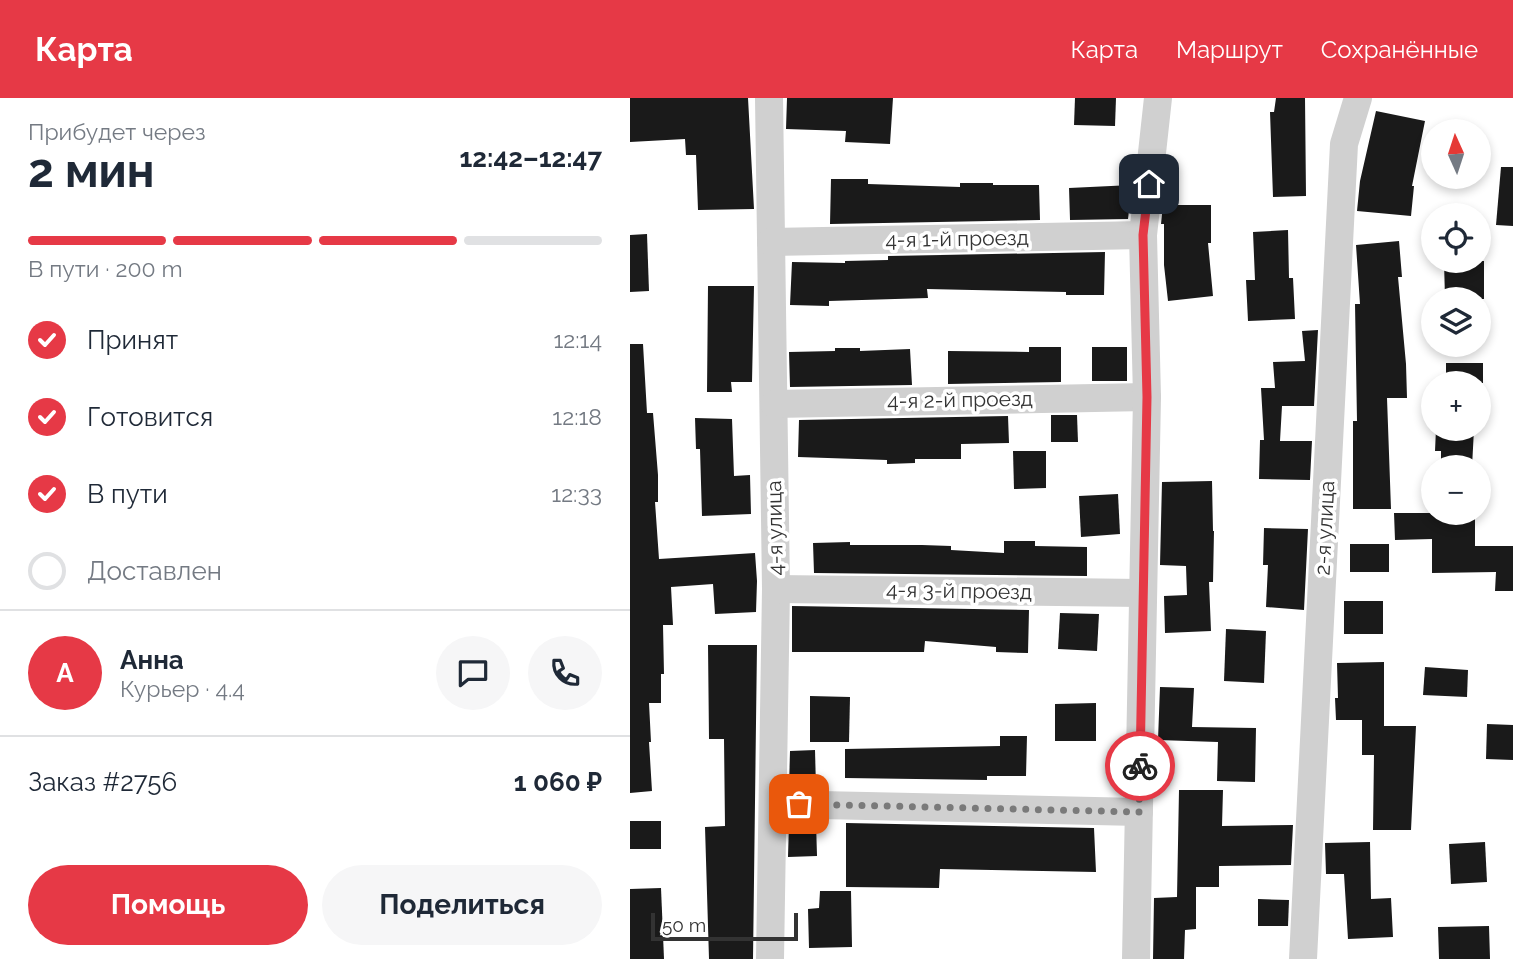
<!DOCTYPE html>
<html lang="ru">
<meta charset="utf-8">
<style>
:root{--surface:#fff;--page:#f6f6f7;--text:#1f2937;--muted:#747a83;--line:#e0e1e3;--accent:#e63946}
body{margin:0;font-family:Raleway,sans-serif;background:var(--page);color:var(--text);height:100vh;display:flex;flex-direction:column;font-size:26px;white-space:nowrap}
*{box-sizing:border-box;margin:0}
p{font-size:23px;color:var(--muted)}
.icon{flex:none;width:38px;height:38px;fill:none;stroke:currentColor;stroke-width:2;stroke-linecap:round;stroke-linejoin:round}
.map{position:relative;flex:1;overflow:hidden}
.panel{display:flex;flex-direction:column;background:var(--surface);width:630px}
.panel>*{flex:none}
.needle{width:46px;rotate:357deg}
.controls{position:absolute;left:791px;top:21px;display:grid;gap:14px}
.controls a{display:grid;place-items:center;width:70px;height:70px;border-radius:50%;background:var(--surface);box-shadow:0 4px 10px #0003;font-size:35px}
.scale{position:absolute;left:21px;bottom:18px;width:147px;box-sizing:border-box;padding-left:7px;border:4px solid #333;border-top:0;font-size:19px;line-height:24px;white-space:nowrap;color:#333;-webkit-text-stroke:5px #fff;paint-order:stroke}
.pin{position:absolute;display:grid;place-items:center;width:60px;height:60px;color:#fff;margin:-30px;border-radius:14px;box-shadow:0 4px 10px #0006}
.courier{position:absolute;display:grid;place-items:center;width:70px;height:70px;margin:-35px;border:5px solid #e63946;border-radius:50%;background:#fff;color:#222;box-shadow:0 2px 9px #0007}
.summary em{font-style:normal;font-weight:700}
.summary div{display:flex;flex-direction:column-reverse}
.summary{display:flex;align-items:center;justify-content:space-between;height:119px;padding:0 28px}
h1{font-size:46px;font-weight:700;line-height:52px}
.bar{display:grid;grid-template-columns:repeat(4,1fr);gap:10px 7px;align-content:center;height:84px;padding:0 28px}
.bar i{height:9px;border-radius:5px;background:var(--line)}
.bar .active{background:var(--accent)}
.bar p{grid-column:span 4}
.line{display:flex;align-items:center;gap:18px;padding:0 28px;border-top:2px solid var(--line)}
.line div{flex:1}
.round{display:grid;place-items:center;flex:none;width:74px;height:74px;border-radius:37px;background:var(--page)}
ol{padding:0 28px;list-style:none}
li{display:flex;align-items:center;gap:21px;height:77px}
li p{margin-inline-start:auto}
li .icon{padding:7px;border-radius:50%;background:var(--accent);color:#fff;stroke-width:4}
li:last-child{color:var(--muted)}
li i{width:38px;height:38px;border:4px solid var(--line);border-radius:50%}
.primary-button{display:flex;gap:14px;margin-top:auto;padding:14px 28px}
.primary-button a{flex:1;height:80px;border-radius:42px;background:var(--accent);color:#fff;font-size:28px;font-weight:700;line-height:80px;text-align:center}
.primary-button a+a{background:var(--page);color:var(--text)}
header{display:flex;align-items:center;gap:42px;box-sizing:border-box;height:98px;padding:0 35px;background:var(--accent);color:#fff}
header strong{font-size:33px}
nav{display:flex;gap:38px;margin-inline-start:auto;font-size:24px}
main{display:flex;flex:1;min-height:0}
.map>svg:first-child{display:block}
.building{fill:#1a1a1a}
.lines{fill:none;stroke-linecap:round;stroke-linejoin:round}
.minor{stroke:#d0d0d0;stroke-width:28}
.done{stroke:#7a7a7a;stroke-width:7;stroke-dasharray:0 12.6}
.route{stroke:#e63946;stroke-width:9}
.labels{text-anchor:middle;stroke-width:7;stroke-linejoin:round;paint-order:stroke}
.street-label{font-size:21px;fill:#333;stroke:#fff}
</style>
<header>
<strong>Карта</strong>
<nav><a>Карта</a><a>Маршрут</a><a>Сохранённые</a></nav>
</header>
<main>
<section class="panel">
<div class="summary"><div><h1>2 мин</h1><p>Прибудет через</p></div><em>12:42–12:47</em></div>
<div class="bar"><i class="active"></i><i class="active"></i><i class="active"></i><i></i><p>В пути · 200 m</p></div>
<ol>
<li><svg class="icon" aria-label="check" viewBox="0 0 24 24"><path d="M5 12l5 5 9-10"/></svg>Принят<p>12:14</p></li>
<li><svg class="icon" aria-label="check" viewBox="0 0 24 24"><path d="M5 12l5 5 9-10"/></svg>Готовится<p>12:18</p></li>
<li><svg class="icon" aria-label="check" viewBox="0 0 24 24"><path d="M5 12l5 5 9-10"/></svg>В пути<p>12:33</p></li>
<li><i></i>Доставлен</li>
</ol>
<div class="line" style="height:126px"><b class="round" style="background:var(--accent);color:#fff">А</b><div><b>Анна</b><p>Курьер · 4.4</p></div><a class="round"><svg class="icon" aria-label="chat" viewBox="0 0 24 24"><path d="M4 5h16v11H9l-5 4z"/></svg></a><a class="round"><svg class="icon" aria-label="phone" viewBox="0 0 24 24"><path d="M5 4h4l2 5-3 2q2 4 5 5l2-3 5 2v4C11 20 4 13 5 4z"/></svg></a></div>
<div class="line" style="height:91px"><div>Заказ #2756</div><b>1 060 ₽</b></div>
<div class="primary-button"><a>Помощь</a><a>Поделиться</a></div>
</section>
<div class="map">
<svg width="883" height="861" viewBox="0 0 883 861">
<rect width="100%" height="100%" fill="#fff"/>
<!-- building -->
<g class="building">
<polygon points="0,0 118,0 124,111 68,112 66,57 56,57 55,41 0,44"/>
<polygon points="157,0 263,0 260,46 215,44 216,33 156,31"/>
<polygon points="445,0 486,0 485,28 444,27"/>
<polygon points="646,0 675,0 676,98 643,99 640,14 644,14"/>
<polygon points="746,13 795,23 782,88 784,88 781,118 727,113 730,83"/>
<polygon points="871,69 883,69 883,128 866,127"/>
<polygon points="201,81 238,81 238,86 330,89 330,85 363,85 363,87 409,87 410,122 200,126"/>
<polygon points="502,87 498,121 440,122 439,90"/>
<polygon points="533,107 581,107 581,145 578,145 583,198 538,203 534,167 534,126 531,126"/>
<polygon points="658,132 659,180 663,180 665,221 618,223 616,182 625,182 623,134"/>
<polygon points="17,136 19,193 0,194 0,137"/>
<polygon points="769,143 772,179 768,179 776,266 777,300 757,300 761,411 723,411 723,323 727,323 725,206 730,206 726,147"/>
<polygon points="475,154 474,197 436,197 436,194 297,191 298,200 199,203 199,208 160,207 162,164 215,165 215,163 258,162 258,158"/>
<polygon points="814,163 854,163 854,201 815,201"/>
<polygon points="78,188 124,188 122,284 101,284 102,294 77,294"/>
<polygon points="688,232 684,308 652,308 650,343 682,343 680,382 629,381 630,342 634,342 631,290 645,290 643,264 675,263 672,233"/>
<polygon points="0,246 13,246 17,315 23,315 28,377 28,404 25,404 29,461 125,455 127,483 126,514 85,516 83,486 41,489 43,527 33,527 34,576 31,576 31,605 19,605 21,644 19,644 22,693 0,695"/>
<polygon points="399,249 431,249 431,284 318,286 318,253 399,254"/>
<rect x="462" y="249" width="35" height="34"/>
<polygon points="205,250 230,250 230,253 280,251 282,287 160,289 159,254 205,253"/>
<rect x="816" y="265" width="37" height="20"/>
<polygon points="421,317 447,317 448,344 421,344"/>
<polygon points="378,318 379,345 331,346 331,361 285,361 285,365 257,366 257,362 168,359 169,322"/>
<polygon points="65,320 102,321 104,378 120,377 121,416 72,418 70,351 66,351"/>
<polygon points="806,331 844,331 842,369 811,369 811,353 805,353"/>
<polygon points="383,353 416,353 416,390 384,391"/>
<polygon points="582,383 583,433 584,433 583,484 579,484 581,533 535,535 534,498 557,497 556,468 530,467 532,384"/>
<polygon points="488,396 490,436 451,439 449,398"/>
<polygon points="764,415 845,415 845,448 883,448 883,493 865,493 866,474 802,475 802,441 765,442"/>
<polygon points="634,430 678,431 674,512 636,509 638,467 633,467"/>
<polygon points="374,443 405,443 405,448 457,449 457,478 184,475 183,445 220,444 220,447 292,447 321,448 321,452 374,455"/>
<rect x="720" y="446" width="39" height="28"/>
<rect x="714" y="503" width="39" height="33"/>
<polygon points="162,508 399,512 398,555 366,554 366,549 295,543 294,554 162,554"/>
<polygon points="430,515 469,516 467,553 428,551"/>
<polygon points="596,531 636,533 634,585 594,583"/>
<polygon points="78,547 127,547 123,861 79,861 75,729 95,728 94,641 79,641"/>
<polygon points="754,564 754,628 786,628 781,732 743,732 744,657 732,657 732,622 706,622 705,600 708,600 707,565"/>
<polygon points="795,569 838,572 837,599 793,597"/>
<polygon points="530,589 564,590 562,629 626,630 625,684 587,683 588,644 528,642"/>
<polygon points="180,598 220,599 219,644 180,644"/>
<polygon points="466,605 466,643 425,643 425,606"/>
<polygon points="857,626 883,627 883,662 856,661"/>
<polygon points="370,638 397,638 396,678 357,678 357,682 215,680 215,651 370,648"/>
<polygon points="185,652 186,690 159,690 160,653"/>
<polygon points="549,692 593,692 592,728 663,727 661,767 589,768 589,789 566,789 566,831 555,832 554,861 523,861 524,800 547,799"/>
<rect x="0" y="723" width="31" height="28"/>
<polygon points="186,724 187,758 158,759 159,725"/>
<polygon points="216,725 464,730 466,774 310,771 309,790 216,789"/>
<polygon points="740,744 741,801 761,800 763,839 718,841 714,776 696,776 695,745"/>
<polygon points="855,744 857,784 821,786 819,746"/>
<polygon points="31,790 34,861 0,861 0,791"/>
<polygon points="190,793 221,793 222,849 179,850 178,811 189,810"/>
<polygon points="628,801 659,802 658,828 628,828"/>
<polygon points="859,828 860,861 809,861 808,829"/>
</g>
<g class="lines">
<!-- minor -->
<g class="minor">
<polyline points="139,0 146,491 140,861"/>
<polyline points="141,144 513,137"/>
<polyline points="144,306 517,299"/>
<polyline points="146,491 512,495"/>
<polyline points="143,706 509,714"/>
<polyline points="506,861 517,299 513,137 528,0"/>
<polyline points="673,861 714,46 728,0"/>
</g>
</g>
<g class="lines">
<!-- done -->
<polyline class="done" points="169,706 509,714 510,668"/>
<!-- route -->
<polyline class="route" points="510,668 517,299 513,137 519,86"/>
</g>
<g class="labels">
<!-- street labels -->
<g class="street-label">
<text transform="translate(327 141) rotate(-1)" y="7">4-я 1-й проезд</text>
<text transform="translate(330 302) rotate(-1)" y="7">4-я 2-й проезд</text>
<text transform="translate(145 430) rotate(-91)" y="7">4-я улица</text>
<text transform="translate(695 430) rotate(-87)" y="7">2-я улица</text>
<text transform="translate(329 493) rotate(1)" y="7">4-я 3-й проезд</text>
</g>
</g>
</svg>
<div class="controls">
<a><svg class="needle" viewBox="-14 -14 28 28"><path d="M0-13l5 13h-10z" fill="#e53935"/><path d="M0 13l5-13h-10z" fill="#747a83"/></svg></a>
<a><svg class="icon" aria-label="locate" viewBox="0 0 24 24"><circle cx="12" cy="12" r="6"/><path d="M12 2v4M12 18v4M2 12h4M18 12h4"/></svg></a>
<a><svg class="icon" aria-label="layers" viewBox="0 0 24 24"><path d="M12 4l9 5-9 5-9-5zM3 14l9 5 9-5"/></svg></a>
<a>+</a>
<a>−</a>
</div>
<div class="scale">50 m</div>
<div class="pin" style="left:169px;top:706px;background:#ea580c"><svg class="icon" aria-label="bag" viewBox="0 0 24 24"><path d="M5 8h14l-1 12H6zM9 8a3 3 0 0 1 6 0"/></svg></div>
<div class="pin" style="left:519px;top:86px;background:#1f2937"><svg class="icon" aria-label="home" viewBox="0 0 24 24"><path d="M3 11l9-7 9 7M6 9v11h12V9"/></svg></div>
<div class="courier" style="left:510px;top:668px"><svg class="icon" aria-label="bike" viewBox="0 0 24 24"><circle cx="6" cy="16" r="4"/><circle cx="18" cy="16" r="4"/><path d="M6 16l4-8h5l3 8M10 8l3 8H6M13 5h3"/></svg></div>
</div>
</main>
